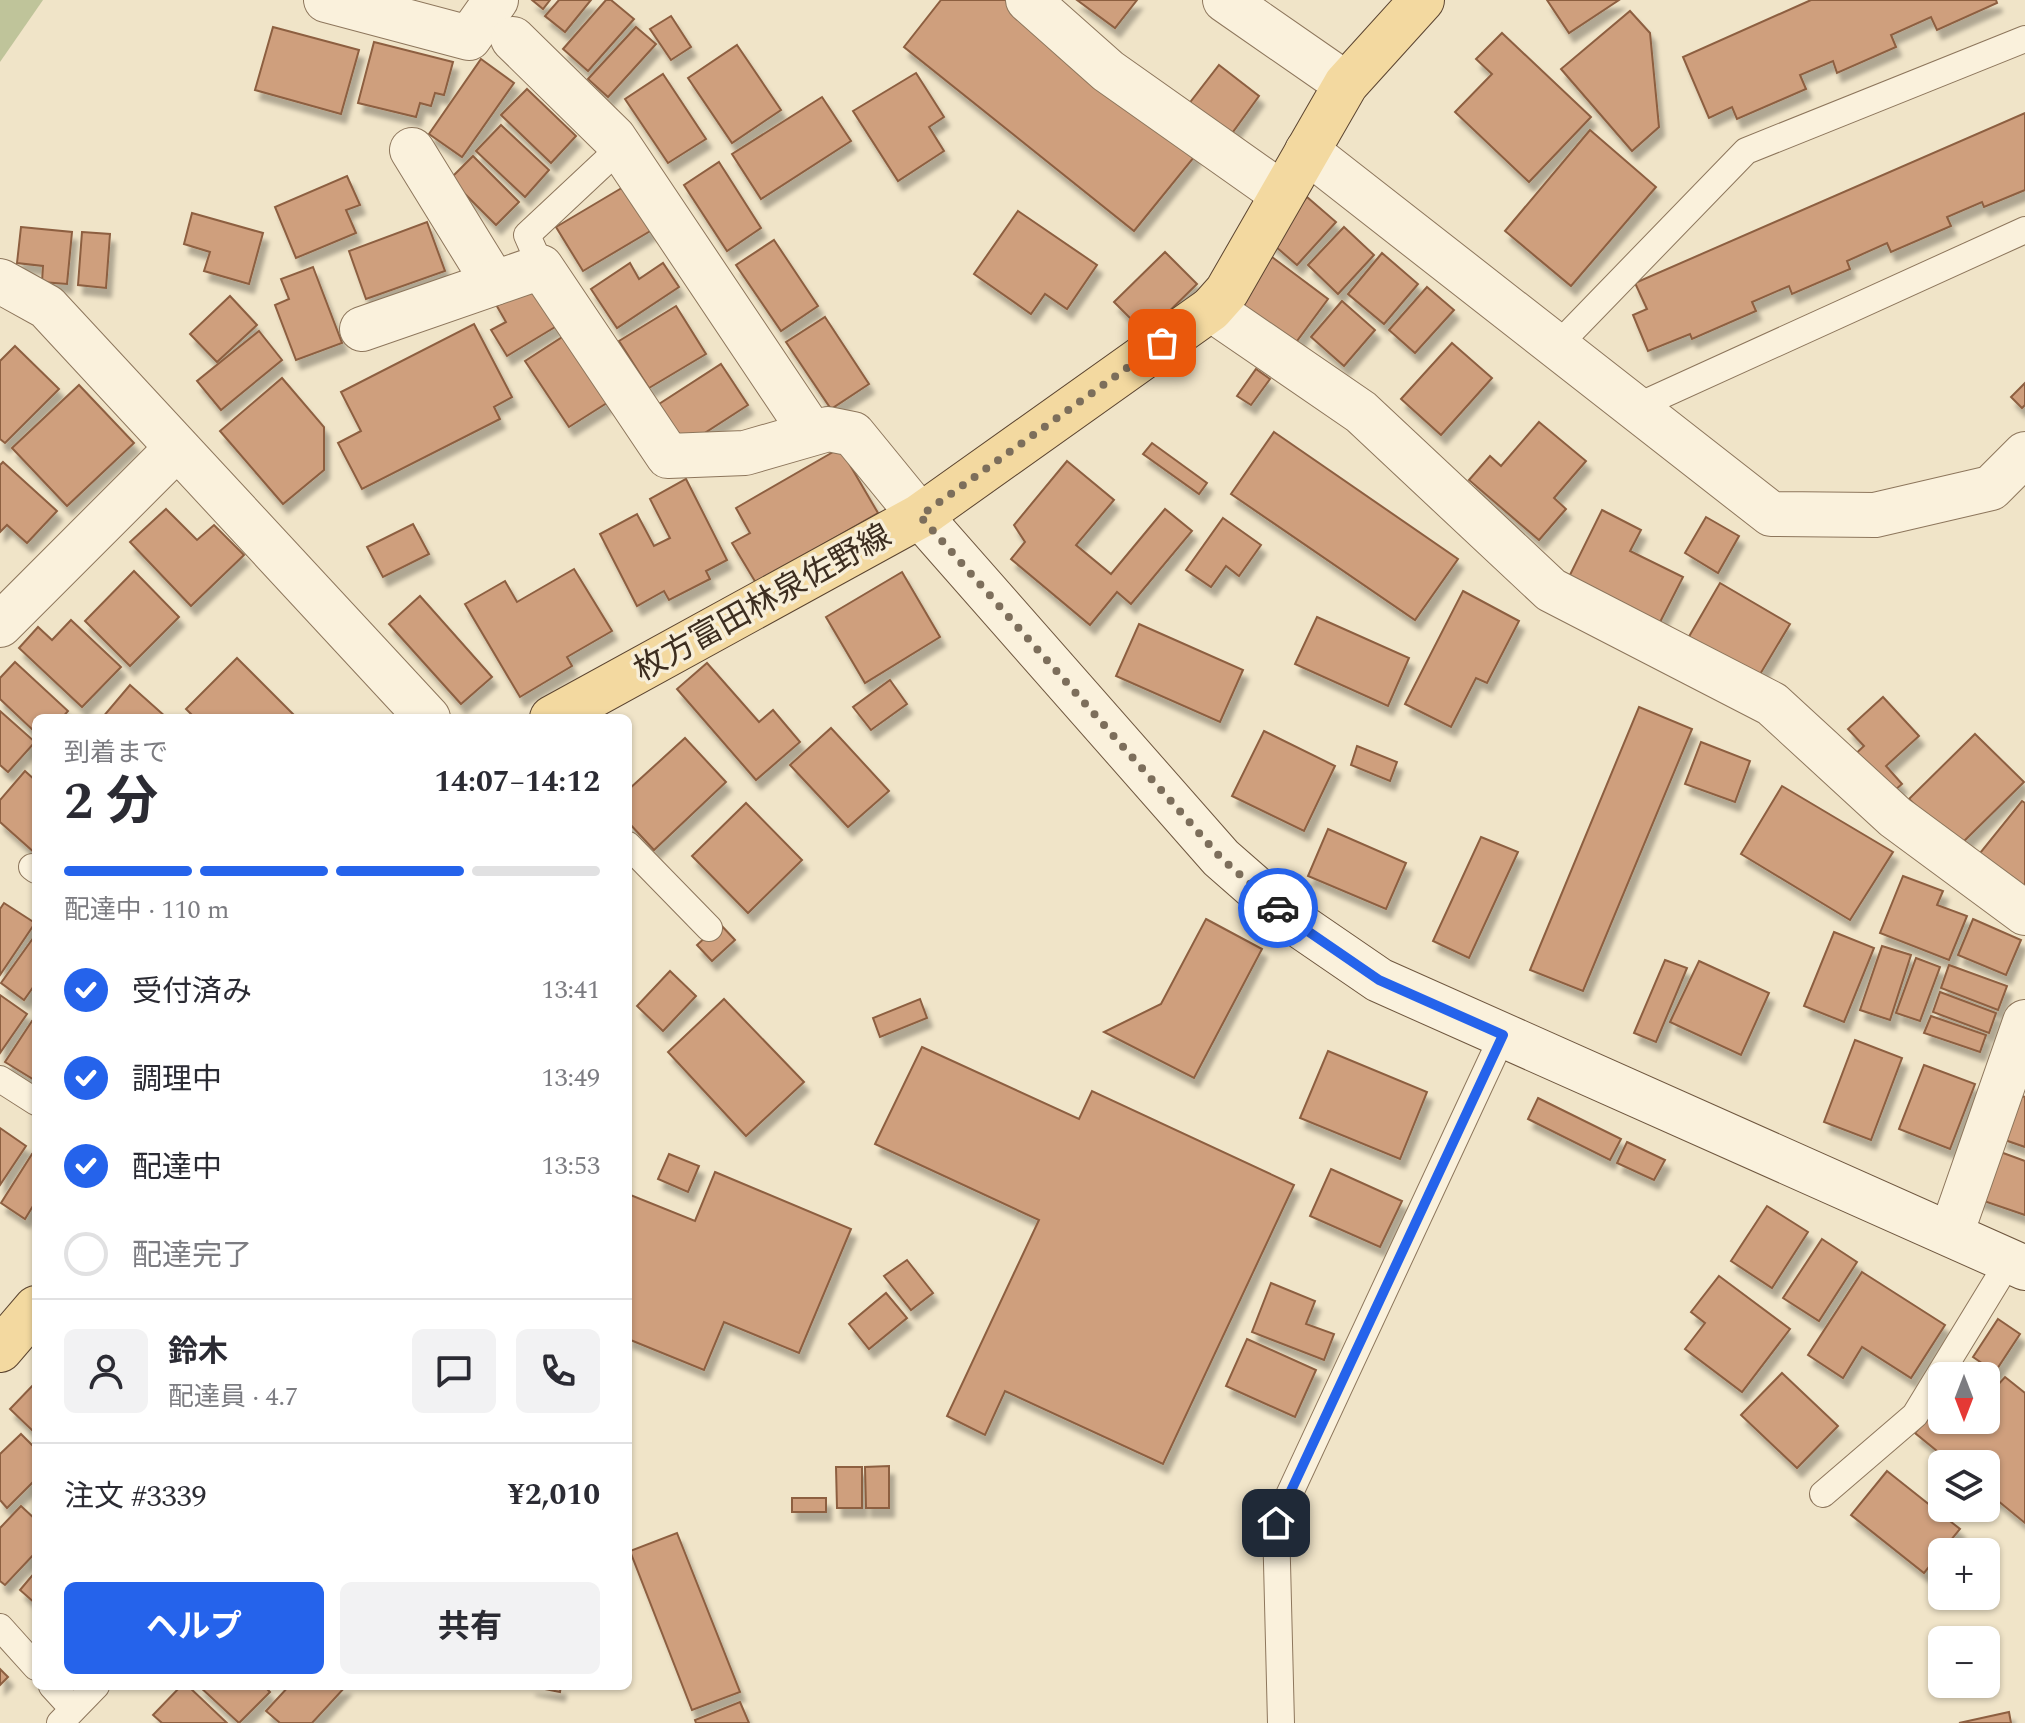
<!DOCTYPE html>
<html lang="ja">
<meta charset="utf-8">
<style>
:root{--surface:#fff;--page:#f2f2f3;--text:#2b2b33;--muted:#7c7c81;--line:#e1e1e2;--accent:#2563eb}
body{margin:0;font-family:Spectral,"Noto Sans JP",serif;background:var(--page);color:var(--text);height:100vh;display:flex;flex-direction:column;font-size:30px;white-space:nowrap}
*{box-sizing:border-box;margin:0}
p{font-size:26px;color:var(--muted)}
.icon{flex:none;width:44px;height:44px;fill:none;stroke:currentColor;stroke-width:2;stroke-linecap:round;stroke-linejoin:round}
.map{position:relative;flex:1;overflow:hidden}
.sheet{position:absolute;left:32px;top:714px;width:600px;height:976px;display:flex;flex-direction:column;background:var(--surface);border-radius:12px;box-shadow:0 2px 6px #0004}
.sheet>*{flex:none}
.needle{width:52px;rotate:180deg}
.controls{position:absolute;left:1928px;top:1362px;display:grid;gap:16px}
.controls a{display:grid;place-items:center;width:72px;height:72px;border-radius:12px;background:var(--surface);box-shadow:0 2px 6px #0004;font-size:40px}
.pin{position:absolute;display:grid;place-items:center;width:68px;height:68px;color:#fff;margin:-34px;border-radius:16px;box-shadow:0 4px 12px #0006}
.courier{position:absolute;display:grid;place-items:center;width:80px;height:80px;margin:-40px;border:6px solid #2563eb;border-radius:50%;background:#fff;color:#222;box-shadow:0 2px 10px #0007}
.head em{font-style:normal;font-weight:700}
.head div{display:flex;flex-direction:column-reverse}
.head{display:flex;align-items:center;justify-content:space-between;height:136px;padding:0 32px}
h1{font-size:52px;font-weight:700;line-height:60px}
.bar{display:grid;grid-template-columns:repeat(4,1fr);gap:12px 8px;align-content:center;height:96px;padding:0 32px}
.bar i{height:10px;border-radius:6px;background:var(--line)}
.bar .selected{background:var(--accent)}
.bar p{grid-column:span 4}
.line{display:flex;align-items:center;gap:20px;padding:0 32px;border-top:2px solid var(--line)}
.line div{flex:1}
.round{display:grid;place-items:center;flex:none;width:84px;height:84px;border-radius:12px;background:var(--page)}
ol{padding:0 32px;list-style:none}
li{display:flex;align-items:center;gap:24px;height:88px}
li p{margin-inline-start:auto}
li .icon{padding:8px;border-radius:50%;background:var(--accent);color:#fff;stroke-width:4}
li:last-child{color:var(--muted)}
li i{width:44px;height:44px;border:4px solid var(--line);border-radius:50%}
.cta{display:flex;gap:16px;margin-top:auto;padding:16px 32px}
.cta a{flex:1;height:92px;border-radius:12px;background:var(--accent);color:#fff;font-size:32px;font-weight:700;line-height:92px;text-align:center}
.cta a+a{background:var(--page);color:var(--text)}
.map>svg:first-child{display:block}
.cemetery{fill:#bfc49a}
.building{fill:#cf9f7d;stroke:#8d5f41;stroke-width:2;filter:url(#shadow)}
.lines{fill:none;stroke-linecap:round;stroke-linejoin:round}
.lane-casing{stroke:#8d765c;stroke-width:28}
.street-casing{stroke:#8d765c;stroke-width:46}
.secondary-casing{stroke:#6f573f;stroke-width:46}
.primary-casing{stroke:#5b4430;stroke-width:46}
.lane{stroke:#faf1dc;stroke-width:26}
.street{stroke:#faf1dc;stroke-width:44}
.secondary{stroke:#faf1dc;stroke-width:44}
.primary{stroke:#f3d9a0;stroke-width:44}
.done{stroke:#7c6e5b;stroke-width:8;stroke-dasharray:0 14.4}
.route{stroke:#2563eb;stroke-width:10}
.labels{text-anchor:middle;stroke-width:7;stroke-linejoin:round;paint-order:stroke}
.street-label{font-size:32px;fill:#3d2e20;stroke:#f7eed8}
</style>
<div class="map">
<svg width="2025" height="1723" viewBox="0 0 2025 1723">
<defs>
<filter id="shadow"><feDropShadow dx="5" dy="9" stdDeviation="2" flood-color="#0004"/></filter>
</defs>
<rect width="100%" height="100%" fill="#f0e4c8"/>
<!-- cemetery -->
<polygon class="cemetery" points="0,0 43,0 0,62"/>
<!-- building -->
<g class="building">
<polygon points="532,0 550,0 543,9"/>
<polygon points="559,0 591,0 565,32 545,16"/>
<polygon points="606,0 611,0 634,19 588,71 563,49"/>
<polygon points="941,0 1008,0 1199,151 1134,231 904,47"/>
<polygon points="1077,0 1137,0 1115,28"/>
<polygon points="1547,0 1619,0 1569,33"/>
<polygon points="1811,0 1996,0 1997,3 1937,30 1931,17 1891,35 1896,47 1837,73 1833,61 1800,75 1806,89 1737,119 1732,107 1709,118 1683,57"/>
<polygon points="1630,11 1650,33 1659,127 1632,151 1561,69"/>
<polygon points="671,16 691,47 671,60 650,29"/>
<polygon points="273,27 359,50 341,114 255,90"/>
<polygon points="636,27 656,44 608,97 588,79"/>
<polygon points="1502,33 1591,117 1529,182 1455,112 1492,74 1476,59"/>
<polygon points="374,42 453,62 444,95 435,93 431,106 420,103 416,117 358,103"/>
<polygon points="737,45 781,110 732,143 688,78"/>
<polygon points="481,59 514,83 462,157 429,134"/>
<polygon points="1219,65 1259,96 1230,136 1188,105"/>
<polygon points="916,73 944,117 929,127 944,151 898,181 853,111"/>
<polygon points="663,74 706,139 668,163 625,99"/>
<polygon points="527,89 576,136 551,163 501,115"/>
<polygon points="822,97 851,141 761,199 732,154"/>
<polygon points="2025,113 2025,190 1984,207 1982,202 1947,217 1951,226 1891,252 1887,243 1847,261 1850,269 1792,294 1789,286 1752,302 1756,311 1692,339 1690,334 1648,351 1633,315 1647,309 1635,283"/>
<polygon points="501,125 549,170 525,197 476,151"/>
<polygon points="1590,130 1656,187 1571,286 1505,231"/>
<polygon points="473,156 519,202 496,225 450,179"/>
<polygon points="719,162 761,228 727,251 684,185"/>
<polygon points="347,176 360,205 346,210 356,233 296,258 275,207"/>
<polygon points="625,186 652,230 583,271 556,227"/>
<polygon points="1307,197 1336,222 1297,265 1268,240"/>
<polygon points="1018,211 1097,265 1067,309 1045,294 1031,314 974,274"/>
<polygon points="192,213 263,233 249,284 204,271 210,252 184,244"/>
<polygon points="427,222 445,271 366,299 349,251"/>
<polygon points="21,227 72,232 67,284 42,282 43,266 17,263"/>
<polygon points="1344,227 1374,255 1338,294 1308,265"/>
<polygon points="82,232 110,234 106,288 78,285"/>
<polygon points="774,240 818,306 781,331 736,265"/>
<polygon points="1165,252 1197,284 1146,334 1114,302"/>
<polygon points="1382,253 1418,284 1384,324 1348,294"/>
<polygon points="1272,257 1328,299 1294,345 1238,302"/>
<polygon points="630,263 639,279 663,263 679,287 617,328 591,289"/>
<polygon points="313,267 342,343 296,360 275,305 289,299 281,279"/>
<polygon points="537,275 565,321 507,356 491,330 506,322 494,301"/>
<polygon points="1427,287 1454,310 1415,353 1389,330"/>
<polygon points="230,296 257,325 217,362 190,334"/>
<polygon points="1342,301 1375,330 1344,366 1311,337"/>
<polygon points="676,306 706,354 649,388 619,341"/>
<polygon points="825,317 869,384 831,409 786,342"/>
<polygon points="474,324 512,397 494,407 500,419 362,489 338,443 361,431 341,392"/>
<polygon points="259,331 282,360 221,410 197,381"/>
<polygon points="567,334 610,401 569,427 525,361"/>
<polygon points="1452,343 1492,378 1441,435 1401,399"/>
<polygon points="15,346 59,389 5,443 0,439 0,361"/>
<polygon points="721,364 748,405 686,445 659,404"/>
<polygon points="1256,369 1270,379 1251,405 1237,396"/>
<polygon points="282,378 324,427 324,470 283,504 220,431"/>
<polygon points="2025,383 2025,405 2022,408 2011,397"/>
<polygon points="79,385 134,443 67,506 12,448"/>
<polygon points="1539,422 1586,461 1554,498 1566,509 1539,540 1469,480 1490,456 1501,466"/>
<polygon points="1274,432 1458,559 1415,620 1231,494"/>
<polygon points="1152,443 1207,483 1199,494 1143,454"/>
<polygon points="840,448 878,513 756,583 732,543 750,533 736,508"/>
<polygon points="1067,461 1114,500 1076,545 1111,574 1165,509 1192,531 1131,604 1117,592 1090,625 1011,559 1025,542 1014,525"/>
<polygon points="3,462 57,511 27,543 7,525 0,532 0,465"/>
<polygon points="686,479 727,560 706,571 710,579 669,600 664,591 637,606 600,534 637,514 654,546 670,538 650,499"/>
<polygon points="166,509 197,540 214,525 244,555 191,606 130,542"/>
<polygon points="1602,510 1641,530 1630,551 1683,577 1654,634 1563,589"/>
<polygon points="1706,517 1739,536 1718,573 1685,553"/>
<polygon points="1223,518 1261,545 1239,576 1226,566 1211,587 1186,570"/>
<polygon points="413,524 429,554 383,577 367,547"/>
<polygon points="574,569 612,631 567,657 572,666 520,697 465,604 505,581 517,602"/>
<polygon points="134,571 179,617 130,666 85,621"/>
<polygon points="902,572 940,637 865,683 826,617"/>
<polygon points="1720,583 1790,624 1756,681 1687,640"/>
<polygon points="1463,591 1519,621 1487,683 1476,678 1451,727 1405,704"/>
<polygon points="420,596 492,677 461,704 389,624"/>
<polygon points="1317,617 1409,658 1388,706 1295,664"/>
<polygon points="71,620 121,667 82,707 19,648 38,627 52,640"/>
<polygon points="1139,624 1243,670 1220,722 1116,676"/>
<polygon points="237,658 297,718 195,718 186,709"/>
<polygon points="15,662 68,711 62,718 36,718 36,733 0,699 0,678"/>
<polygon points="707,663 759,722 773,710 800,742 756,780 677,689"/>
<polygon points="890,680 907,704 871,730 853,707"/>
<polygon points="130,685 167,718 102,718"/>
<polygon points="1883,697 1919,736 1886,766 1902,784 1887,797 1851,758 1864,746 1848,729"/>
<polygon points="1639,707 1692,729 1583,991 1530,970"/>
<polygon points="0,711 35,742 8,772 0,765"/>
<polygon points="831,728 889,791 848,827 790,765"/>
<polygon points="1264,731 1335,766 1304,831 1232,796"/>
<polygon points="1975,734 2024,782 1958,847 1909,799"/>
<polygon points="685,738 726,782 654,850 628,822 628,790"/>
<polygon points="1701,742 1750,761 1735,802 1685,784"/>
<polygon points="1357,746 1397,762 1390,781 1351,765"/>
<polygon points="25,771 36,781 36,854 0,822 0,800"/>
<polygon points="1782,786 1893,852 1850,920 1741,854"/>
<polygon points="2022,801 2025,803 2025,897 1976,858"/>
<polygon points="746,803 802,860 748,913 692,856"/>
<polygon points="1328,829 1406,863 1386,909 1308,876"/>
<polygon points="1481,837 1518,852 1469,958 1433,941"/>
<polygon points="1903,876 1943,891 1937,905 1967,916 1949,960 1880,933"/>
<polygon points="4,903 35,923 0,975 0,909"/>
<polygon points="1206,919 1262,949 1194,1078 1104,1032 1161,1004"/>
<polygon points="1973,919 2021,940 2006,975 1958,955"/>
<polygon points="720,924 735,940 712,961 697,945"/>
<polygon points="1834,932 1874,948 1844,1022 1804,1006"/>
<polygon points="36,934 36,983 24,1000 1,983"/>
<polygon points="1882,946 1911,955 1890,1020 1860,1010"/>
<polygon points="1916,958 1940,967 1920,1021 1896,1013"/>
<polygon points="1665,960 1687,968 1656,1042 1634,1033"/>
<polygon points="1699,961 1769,993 1741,1055 1670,1022"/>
<polygon points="1949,965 2007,986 1998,1010 1941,988"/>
<polygon points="670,971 696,996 663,1031 637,1006"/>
<polygon points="1940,992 1996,1013 1989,1033 1933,1012"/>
<polygon points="0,995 27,1014 0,1053"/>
<polygon points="724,999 804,1082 746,1136 668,1052"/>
<polygon points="920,999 927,1018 880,1037 873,1018"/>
<polygon points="1931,1016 1986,1035 1980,1052 1924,1033"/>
<polygon points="32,1021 36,1023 36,1081 5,1062"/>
<polygon points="1855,1040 1902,1058 1871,1140 1824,1122"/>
<polygon points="922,1047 1079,1119 1092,1091 1294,1185 1163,1464 1005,1391 985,1435 947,1416 1039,1220 875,1144"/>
<polygon points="1328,1051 1427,1092 1400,1159 1300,1118"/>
<polygon points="1924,1065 1975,1084 1950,1149 1899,1129"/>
<polygon points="2016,1094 2025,1097 2025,1147 2002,1139"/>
<polygon points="1538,1098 1621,1139 1610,1160 1528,1119"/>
<polygon points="0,1128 26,1146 0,1185"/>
<polygon points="1627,1142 1665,1160 1654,1180 1617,1163"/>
<polygon points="1995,1150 2025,1161 2025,1215 1978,1199"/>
<polygon points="32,1154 36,1156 36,1201 25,1219 1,1203"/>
<polygon points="669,1154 699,1166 688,1192 658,1179"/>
<polygon points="1331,1169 1402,1201 1380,1247 1310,1216"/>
<polygon points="715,1172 851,1229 799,1353 724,1322 704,1370 628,1339 628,1194 695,1221"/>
<polygon points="1767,1206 1808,1232 1772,1288 1731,1261"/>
<polygon points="1822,1239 1857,1262 1819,1321 1783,1298"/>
<polygon points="907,1260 933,1293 911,1310 884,1276"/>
<polygon points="1862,1272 1945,1325 1911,1378 1862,1347 1843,1378 1808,1355"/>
<polygon points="1719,1276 1790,1329 1742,1392 1685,1349 1705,1323 1691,1312"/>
<polygon points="1271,1283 1315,1301 1306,1324 1334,1334 1324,1360 1252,1332"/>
<polygon points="886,1293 907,1318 869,1349 849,1324"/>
<polygon points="1998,1319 2020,1334 1995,1372 1973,1357"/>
<polygon points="1247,1339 1316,1370 1295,1417 1226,1386"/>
<polygon points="1969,1367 1980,1376 1962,1376"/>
<polygon points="1782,1373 1838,1426 1797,1468 1741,1415"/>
<polygon points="2005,1377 2025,1393 2025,1523 1986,1491 1986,1464 1953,1464 1915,1433 1942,1400 1942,1420 1986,1420 1986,1380 1995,1388"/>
<polygon points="36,1382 36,1434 10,1409"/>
<polygon points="21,1434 36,1449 36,1479 7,1508 0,1500 0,1454"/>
<polygon points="889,1466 889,1508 866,1508 865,1467"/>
<polygon points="836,1467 862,1467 862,1508 837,1508"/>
<polygon points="1887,1471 1960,1529 1924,1573 1851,1515"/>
<rect x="792" y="1498" width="34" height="14"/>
<polygon points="21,1506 36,1520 36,1552 5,1585 0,1581 0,1528"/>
<polygon points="677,1533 740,1692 692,1710 630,1551"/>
<polygon points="36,1571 36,1604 20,1590"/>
<polygon points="0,1669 8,1677 0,1685"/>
<polygon points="181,1686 188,1686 227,1723 162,1723 153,1715"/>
<polygon points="199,1686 264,1686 270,1692 239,1723"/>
<polygon points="289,1686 346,1686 312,1723 280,1723 266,1711"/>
<polygon points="530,1686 561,1686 560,1692"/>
<polygon points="740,1702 749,1723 696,1723 695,1720"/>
<polygon points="2009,1712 2011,1723 1959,1723"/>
</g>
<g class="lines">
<defs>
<g id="lane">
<polyline points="541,267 527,235 620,148"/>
<polyline points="1557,346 1746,151 2025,39"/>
<polyline points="1636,407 2025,230"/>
<polyline points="628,845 709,928"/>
<polyline points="32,867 36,870"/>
<polyline points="0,1079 36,1102"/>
<polyline points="1823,1494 1915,1415 2009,1261"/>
<polyline points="0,1627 36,1667"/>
<polyline points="52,1686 73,1709"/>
<polyline points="60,1723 96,1686"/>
<polyline points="1281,1723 1276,1523 1503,1035"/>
</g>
<g id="street">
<polyline points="326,0 469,38 496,0"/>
<polyline points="1028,0 1108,71 1282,194"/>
<polyline points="1225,0 1346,84"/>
<polyline points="513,39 614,138 811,432"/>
<polyline points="412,150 494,283"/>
<polyline points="1307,151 1771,514 1875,515 1991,488 2025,454"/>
<polyline points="0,281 47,307 428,718"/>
<polyline points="1211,309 1361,412 1551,590 1772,704 1895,817 2025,913"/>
<polyline points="362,329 541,267 668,456 745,453 828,429 853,434 920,516"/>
<polyline points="0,625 177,448"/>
<polyline points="1951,1234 2025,1022"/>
</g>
<polyline id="secondary" points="920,516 1221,858 1293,921 1379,980 2025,1268"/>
<g id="primary">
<polyline points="552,718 920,516 1211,309 1227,291 1346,84 1422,0"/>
<polyline points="0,1350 36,1308"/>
</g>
</defs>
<!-- lane casing -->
<use href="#lane" class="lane-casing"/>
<!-- street casing -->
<use href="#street" class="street-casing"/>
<!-- secondary casing -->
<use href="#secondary" class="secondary-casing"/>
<!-- primary casing -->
<use href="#primary" class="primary-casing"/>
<!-- lane -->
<use href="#lane" class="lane"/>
<!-- street -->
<use href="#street" class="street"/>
<!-- secondary -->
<use href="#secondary" class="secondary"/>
<!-- primary -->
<use href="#primary" class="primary"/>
</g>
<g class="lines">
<!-- done -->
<polyline class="done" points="1162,343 920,516 1221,858 1278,908"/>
<!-- route -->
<polyline class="route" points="1276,1523 1503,1035 1379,980 1293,921 1278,908"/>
</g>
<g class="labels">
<!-- street labels -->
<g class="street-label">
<text transform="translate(762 602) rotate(-29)" y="11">枚方富田林泉佐野線</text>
</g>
</g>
</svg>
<div class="controls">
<a><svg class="needle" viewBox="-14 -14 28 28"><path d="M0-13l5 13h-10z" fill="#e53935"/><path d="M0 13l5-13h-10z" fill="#7c7c81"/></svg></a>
<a><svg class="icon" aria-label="layers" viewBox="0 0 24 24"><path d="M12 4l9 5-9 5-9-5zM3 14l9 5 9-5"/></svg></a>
<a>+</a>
<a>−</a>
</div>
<div class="pin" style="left:1162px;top:343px;background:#ea580c"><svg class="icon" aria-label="bag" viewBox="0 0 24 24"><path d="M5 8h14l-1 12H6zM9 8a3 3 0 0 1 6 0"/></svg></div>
<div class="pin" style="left:1276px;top:1523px;background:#1f2937"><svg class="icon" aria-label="home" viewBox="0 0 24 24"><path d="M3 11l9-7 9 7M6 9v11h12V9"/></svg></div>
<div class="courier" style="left:1278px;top:908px"><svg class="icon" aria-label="car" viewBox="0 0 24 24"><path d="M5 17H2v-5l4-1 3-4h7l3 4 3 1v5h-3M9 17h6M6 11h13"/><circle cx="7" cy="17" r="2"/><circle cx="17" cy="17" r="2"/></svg></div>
<section class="sheet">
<div class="head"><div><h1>2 分</h1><p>到着まで</p></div><em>14:07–14:12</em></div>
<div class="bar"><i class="selected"></i><i class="selected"></i><i class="selected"></i><i></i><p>配達中 · 110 m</p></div>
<ol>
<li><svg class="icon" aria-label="check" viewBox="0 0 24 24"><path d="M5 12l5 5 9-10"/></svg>受付済み<p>13:41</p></li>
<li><svg class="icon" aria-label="check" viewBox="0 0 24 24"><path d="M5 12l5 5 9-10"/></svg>調理中<p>13:49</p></li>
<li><svg class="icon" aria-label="check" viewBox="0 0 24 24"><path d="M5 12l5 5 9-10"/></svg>配達中<p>13:53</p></li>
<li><i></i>配達完了</li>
</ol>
<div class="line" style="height:144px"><a class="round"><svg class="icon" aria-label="person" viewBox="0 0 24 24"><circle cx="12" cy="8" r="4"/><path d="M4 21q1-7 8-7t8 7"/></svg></a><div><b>鈴木</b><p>配達員 · 4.7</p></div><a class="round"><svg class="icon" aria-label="chat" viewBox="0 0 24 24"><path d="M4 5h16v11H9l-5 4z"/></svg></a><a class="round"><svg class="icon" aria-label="phone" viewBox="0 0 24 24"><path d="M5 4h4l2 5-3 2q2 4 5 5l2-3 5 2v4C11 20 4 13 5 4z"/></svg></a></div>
<div class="line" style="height:104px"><div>注文 #3339</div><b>¥2,010</b></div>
<div class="cta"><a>ヘルプ</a><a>共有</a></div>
</section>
</div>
